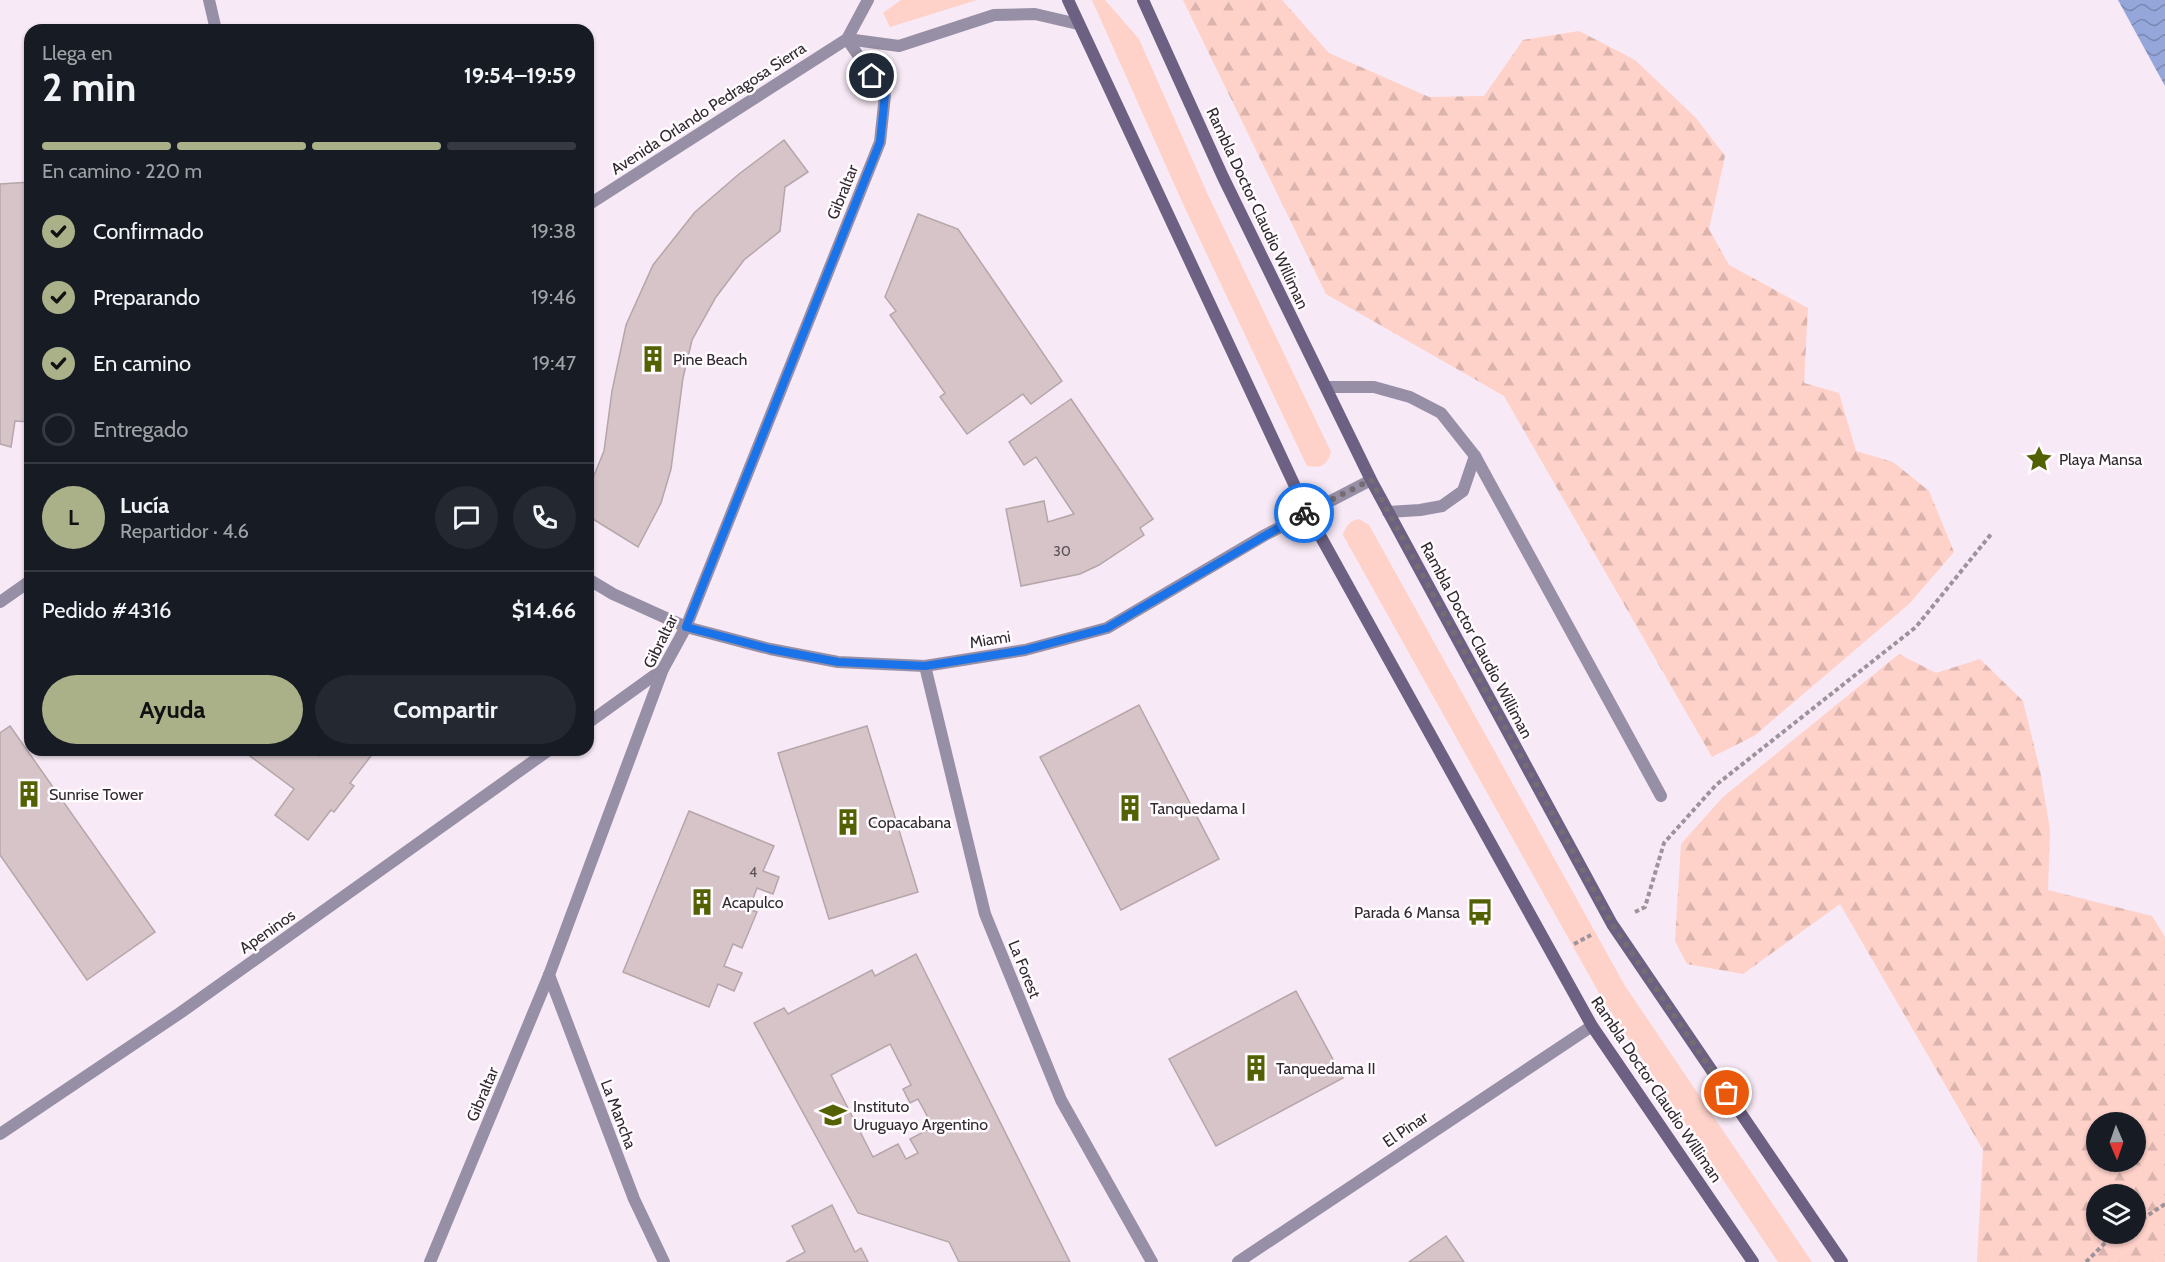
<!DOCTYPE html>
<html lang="es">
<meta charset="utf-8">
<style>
:root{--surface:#171b24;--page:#242831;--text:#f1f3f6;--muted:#9ea1a6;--line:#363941;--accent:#aab188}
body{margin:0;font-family:Cabin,sans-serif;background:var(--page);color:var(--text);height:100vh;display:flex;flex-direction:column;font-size:22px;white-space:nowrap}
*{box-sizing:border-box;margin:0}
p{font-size:20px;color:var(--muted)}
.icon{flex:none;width:33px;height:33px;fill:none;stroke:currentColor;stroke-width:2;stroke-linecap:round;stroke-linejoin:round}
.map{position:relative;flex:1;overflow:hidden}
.side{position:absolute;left:24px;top:24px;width:570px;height:732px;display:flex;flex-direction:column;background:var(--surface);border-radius:18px;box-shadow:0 2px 4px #0004}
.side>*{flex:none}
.needle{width:39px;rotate:178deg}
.controls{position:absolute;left:2086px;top:1112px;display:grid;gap:12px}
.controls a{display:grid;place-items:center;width:60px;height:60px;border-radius:50%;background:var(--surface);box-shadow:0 2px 4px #0004;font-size:30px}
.pin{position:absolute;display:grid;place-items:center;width:51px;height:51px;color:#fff;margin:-26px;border:3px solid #fff;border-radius:50%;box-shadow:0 2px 6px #0007}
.courier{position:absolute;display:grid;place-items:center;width:60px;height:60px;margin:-30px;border:4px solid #1a73e8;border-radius:50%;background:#fff;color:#222;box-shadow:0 2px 8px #0007}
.head em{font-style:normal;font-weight:700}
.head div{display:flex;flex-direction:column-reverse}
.head{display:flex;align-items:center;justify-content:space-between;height:102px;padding:0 18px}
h1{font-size:39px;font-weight:700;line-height:45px}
.bar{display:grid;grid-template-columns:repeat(4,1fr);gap:9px 6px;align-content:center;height:72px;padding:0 18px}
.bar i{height:8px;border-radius:4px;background:var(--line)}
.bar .selected{background:var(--accent)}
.bar p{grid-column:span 4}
.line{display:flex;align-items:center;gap:15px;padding:0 18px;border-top:2px solid var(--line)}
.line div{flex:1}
.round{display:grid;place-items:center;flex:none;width:63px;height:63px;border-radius:32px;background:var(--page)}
ol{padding:0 18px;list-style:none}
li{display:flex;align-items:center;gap:18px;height:66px}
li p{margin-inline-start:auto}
li .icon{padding:6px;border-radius:50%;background:var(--accent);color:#111;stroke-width:4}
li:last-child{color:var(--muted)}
li i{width:33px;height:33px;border:3px solid var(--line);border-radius:50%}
.button{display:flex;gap:12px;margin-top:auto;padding:12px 18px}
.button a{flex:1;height:69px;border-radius:36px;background:var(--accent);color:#111;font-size:24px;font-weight:700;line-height:69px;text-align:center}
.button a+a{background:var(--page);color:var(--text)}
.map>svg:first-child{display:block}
.grass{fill:#fed1c9}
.forest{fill:url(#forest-firs);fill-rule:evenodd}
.water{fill:url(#water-waves)}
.building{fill:#d6c4c9;stroke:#b6a5a9;stroke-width:1.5;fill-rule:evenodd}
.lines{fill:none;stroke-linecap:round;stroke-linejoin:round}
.path{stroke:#9d939b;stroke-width:4;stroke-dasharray:4.5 3;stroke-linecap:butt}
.service{stroke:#968fa6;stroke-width:12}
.minor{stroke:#968fa6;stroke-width:12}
.tertiary{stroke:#968fa6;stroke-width:12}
.secondary{stroke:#6c6183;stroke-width:12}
.done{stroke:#756d74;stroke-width:6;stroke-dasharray:0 10.8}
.route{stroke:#1a73e8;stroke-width:8}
.labels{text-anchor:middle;stroke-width:5;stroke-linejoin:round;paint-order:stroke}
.number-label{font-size:14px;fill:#595055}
.street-label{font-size:16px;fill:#2f2a2e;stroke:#fffafe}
.poi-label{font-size:16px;fill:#2f2a2e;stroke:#fffafe;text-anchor:start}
</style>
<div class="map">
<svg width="2165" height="1262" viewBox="0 0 2165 1262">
<defs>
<pattern id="forest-firs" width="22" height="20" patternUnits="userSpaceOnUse" patternTransform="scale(1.5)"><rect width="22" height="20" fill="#fed1c9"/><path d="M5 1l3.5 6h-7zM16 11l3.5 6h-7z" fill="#dab4ad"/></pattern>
<pattern id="water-waves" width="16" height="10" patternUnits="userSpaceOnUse" patternTransform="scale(1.5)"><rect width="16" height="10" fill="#94a6da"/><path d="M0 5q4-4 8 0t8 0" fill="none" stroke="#7987b1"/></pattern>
</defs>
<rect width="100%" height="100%" fill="#f7e9f5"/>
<!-- grass -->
<g class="grass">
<polygon points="901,0 977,0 890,27 883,13"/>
<path d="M1092 0H1105L1139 39 1208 195 1331 452C1327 466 1321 468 1307 466L1184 206Z"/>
<path d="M1359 519 1369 525 1625 986 1812 1262H1778L1603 1000 1343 535C1346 525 1350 521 1359 519Z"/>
</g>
<!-- forest -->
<g class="forest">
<polygon points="1183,0 1282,0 1329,53 1429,97 1484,96 1523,40 1579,31 1635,60 1696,118 1725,156 1709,229 1729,265 1808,308 1804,383 1839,393 1856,451 1893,462 1929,491 1954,552 1909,604 1754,736 1712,757 1504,396 1326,294"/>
<path d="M1899 654 1936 673 1980 659 2023 701 2040 770 2050 830 2048 890 2152 916 2165 937V1262H1977L1983 1150 1840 904 1743 974 1687 964 1675 941 1681 844 1723 797ZM2097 1122H2136V1161H2097ZM2097 1194H2136V1233H2097Z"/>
</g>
<!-- water -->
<polygon class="water" points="2118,0 2165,0 2165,86"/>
<!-- building -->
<g class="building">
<polygon points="784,140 808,172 785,187 780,231 744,260 716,297 692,340 683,378 671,469 661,503 638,547 588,516 588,490 604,451 612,391 626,325 653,265 695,212 739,174"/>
<polygon points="30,182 30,422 15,421 11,447 0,444 0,184"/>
<polygon points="918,214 958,229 1062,381 1031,404 1023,394 967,434 940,397 945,393 890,315 896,311 885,297"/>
<polygon points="1071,399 1153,519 1140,528 1144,535 1099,565 1080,574 1021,586 1006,509 1044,501 1048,522 1074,514 1036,457 1024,465 1009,442"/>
<polygon points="1139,705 1219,859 1121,910 1040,757"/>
<polygon points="10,726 155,932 87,980 0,855 0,733"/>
<polygon points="867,726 918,892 829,919 778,753"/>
<polygon points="242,750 312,750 319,756 323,750 371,750 374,752 350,783 354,786 334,812 331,810 308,840 275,815 294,789"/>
<polygon points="689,811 774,846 763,871 779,877 773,894 757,888 749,909 757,912 742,948 733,944 724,966 742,973 734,991 718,984 709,1007 623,972"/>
<path d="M916 954 1070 1262H959L949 1242 858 1213 754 1023 784 1008 788 1014 872 970 875 976ZM890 1044 911 1085 903 1089 910 1103 918 1099 933 1127 910 1139 918 1153 906 1159 898 1144 873 1157 831 1075Z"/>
<polygon points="1296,991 1343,1078 1216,1146 1169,1059"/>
<polygon points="832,1205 855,1252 861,1248 868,1262 786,1262 805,1252 792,1226"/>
<polygon points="1446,1236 1464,1262 1409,1262"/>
</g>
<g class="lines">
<!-- path -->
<g class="path">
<polyline points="1635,912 1645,907 1664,843 1716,785 1916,627 1992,533"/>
<polyline points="1574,944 1591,935"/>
<polyline points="2136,1223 2165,1204"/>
<polyline points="2086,1262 2105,1243 2121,1233"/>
</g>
<!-- service -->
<g class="service">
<polyline points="1326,387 1374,387 1410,397 1441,413 1475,456 1661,796"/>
<polyline points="1388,512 1420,510 1442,506 1463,491 1475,456"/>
</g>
<!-- minor -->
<g class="minor">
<polyline points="209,0 216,30"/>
<polyline points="588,579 613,594 686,627 770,649 838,662 925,666 1025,650 1107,628 1265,535 1371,480"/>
<polyline points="925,666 985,914 1061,1100 1152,1262"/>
<polyline points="588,723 663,669"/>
<polyline points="549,975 634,1199 664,1262"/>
<polyline points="0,1134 180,1013 549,750"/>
<polyline points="430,1262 549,975 663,669 686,627 880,142 885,95 847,39"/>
<polyline points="1238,1262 1592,1026"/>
</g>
<!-- tertiary -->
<g class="tertiary">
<polyline points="847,39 899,46 994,15 1035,14 1078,24"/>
<polyline points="588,205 847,39 868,0"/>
<polyline points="0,602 30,581"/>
</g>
<!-- secondary -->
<g class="secondary">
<polyline points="1068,0 1307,512 1592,1026 1753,1262"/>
<polyline points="1143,0 1223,177 1371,480 1612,924 1842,1262"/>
</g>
</g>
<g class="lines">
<!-- done -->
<polyline class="done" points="1304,513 1371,480 1612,924 1727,1093"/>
<!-- route -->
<polyline class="route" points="872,76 885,95 880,142 686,627 770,649 838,662 925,666 1025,650 1107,628 1304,513"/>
</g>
<!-- icons -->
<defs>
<symbol id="building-bare" viewBox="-9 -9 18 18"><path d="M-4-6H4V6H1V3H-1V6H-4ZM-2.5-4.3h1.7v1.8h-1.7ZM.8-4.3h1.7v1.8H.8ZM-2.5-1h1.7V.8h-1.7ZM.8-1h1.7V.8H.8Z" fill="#536102" stroke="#fffafe" stroke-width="2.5" paint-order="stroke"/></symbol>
<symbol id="sight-bare" viewBox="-9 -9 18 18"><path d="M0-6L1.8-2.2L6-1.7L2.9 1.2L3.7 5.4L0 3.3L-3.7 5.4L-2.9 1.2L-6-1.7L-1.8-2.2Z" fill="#536102" stroke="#fffafe" stroke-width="2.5" paint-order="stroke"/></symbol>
<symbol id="bus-bare" viewBox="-9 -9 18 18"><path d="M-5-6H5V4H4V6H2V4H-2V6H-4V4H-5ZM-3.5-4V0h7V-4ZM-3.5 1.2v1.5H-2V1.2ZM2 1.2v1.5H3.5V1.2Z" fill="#536102" stroke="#fffafe" stroke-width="2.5" paint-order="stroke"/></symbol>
<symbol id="school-bare" viewBox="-9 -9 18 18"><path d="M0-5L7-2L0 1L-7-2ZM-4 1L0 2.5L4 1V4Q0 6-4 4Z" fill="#536102" stroke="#fffafe" stroke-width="2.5" paint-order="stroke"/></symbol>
</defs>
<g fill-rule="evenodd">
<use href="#building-bare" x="634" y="340" width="38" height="38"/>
<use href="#sight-bare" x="2020" y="440" width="38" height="38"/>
<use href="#building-bare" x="10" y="775" width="38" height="38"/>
<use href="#building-bare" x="1111" y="789" width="38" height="38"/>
<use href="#building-bare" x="829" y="803" width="38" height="38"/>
<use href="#building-bare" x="683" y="883" width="38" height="38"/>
<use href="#bus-bare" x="1461" y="893" width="38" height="38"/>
<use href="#building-bare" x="1237" y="1049" width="38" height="38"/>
<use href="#school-bare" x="814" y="1096" width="38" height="38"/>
</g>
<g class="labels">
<!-- number labels -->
<g class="number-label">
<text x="1062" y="556">30</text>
<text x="753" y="877">4</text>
</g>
<!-- street labels -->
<g class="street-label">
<text transform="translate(708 108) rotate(-33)" y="6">Avenida Orlando Pedragosa Sierra</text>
<text transform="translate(842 192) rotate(-68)" y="6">Gibraltar</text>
<text transform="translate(1258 208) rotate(65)" y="6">Rambla Doctor Claudio Williman</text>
<text transform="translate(990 639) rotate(-9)" y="6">Miami</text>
<text transform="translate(1477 640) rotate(62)" y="6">Rambla Doctor Claudio Williman</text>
<text transform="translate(660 641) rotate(-64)" y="6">Gibraltar</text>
<text transform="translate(267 931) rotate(-35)" y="6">Apeninos</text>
<text transform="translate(1025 969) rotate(68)" y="6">La Forest</text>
<text transform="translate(1657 1089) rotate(56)" y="6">Rambla Doctor Claudio Williman</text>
<text transform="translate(482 1094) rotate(-67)" y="6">Gibraltar</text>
<text transform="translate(619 1114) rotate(69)" y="6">La Mancha</text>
<text transform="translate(1405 1129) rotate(-34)" y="6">El Pinar</text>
</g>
<!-- poi labels -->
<g class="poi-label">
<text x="673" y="365">Pine Beach</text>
<text x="2059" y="465">Playa Mansa</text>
<text x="49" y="800">Sunrise Tower</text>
<text x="1150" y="814">Tanquedama I</text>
<text x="868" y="828">Copacabana</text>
<text x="722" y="908">Acapulco</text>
<text x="1460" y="918" text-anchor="end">Parada 6 Mansa</text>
<text x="1276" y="1074">Tanquedama II</text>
<text x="853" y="1112">Instituto<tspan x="853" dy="18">Uruguayo Argentino</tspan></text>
</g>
</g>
</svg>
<div class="controls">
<a><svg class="needle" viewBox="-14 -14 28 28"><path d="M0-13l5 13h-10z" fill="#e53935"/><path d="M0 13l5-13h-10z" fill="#9ea1a6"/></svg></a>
<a><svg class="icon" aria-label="layers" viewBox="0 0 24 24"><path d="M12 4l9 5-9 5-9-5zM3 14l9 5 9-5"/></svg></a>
</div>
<div class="pin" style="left:1727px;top:1093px;background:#ea580c"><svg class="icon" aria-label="bag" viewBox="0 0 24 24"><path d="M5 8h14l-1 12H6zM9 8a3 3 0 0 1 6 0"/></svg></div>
<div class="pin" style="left:872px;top:76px;background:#1f2937"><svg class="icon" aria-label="home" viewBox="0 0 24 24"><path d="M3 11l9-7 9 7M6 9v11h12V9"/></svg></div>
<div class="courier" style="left:1304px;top:513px"><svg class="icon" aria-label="bike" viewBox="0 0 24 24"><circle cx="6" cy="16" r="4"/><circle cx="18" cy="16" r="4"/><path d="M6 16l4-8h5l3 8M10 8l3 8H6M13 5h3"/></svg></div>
<section class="side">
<div class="head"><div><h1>2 min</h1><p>Llega en</p></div><em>19:54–19:59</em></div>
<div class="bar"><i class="selected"></i><i class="selected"></i><i class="selected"></i><i></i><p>En camino · 220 m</p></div>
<ol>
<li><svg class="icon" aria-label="check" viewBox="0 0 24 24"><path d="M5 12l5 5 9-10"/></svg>Confirmado<p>19:38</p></li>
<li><svg class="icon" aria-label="check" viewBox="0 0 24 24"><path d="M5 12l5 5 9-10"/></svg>Preparando<p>19:46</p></li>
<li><svg class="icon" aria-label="check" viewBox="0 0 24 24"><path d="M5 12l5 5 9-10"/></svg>En camino<p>19:47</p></li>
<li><i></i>Entregado</li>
</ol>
<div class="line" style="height:108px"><b class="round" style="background:var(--accent);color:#111">L</b><div><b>Lucía</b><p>Repartidor · 4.6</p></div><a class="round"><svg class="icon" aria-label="chat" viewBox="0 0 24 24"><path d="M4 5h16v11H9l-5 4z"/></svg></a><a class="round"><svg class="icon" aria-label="phone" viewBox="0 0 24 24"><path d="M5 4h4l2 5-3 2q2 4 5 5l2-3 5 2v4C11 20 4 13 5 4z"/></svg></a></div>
<div class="line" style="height:78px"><div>Pedido #4316</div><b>$14.66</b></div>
<div class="button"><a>Ayuda</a><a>Compartir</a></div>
</section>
</div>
